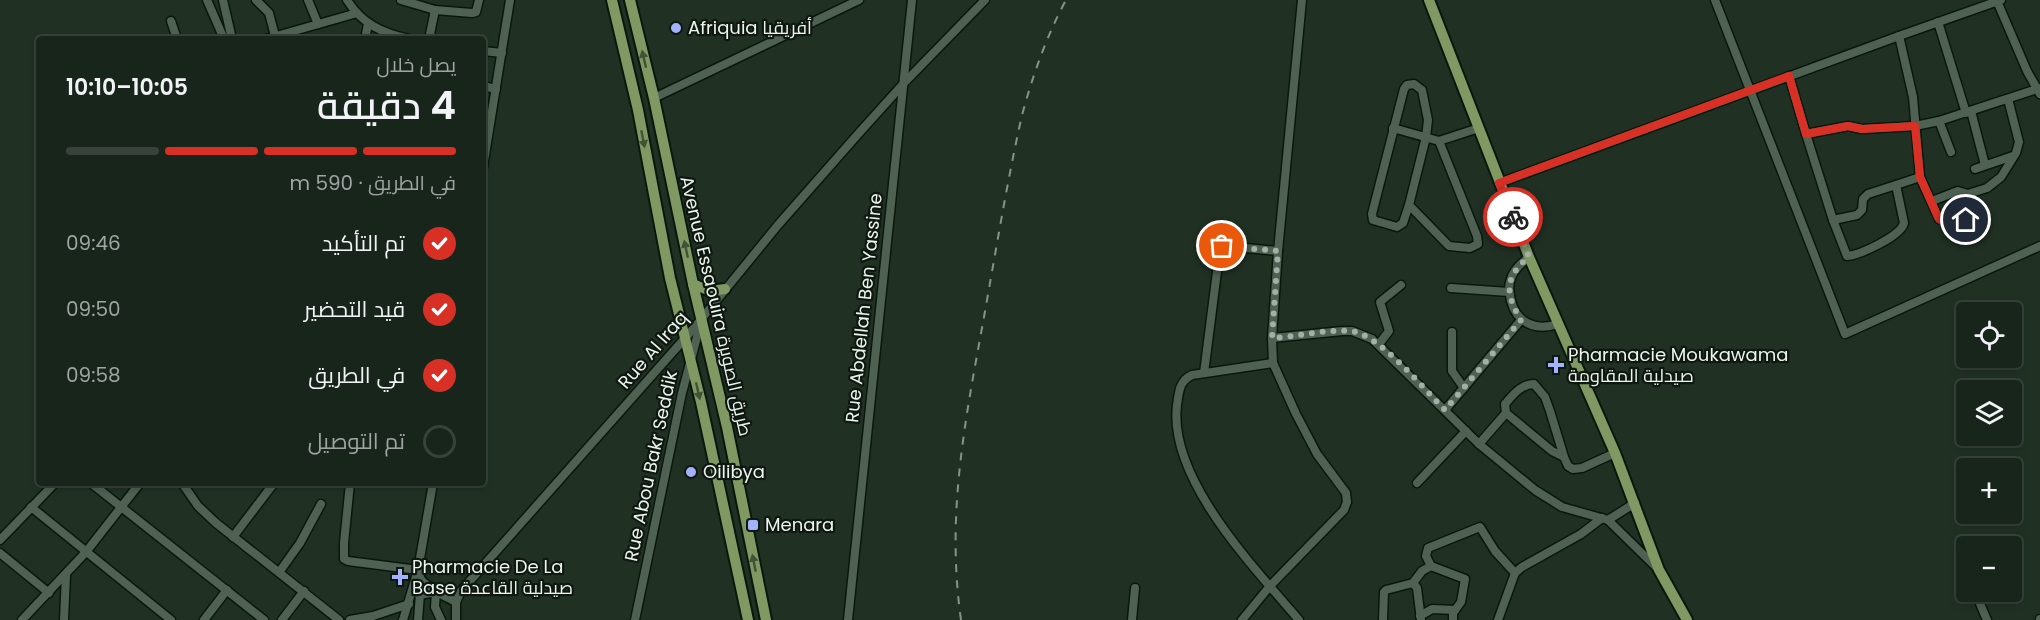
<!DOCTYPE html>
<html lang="ar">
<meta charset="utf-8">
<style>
:root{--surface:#18251b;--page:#212d24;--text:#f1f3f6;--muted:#9fa5a3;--line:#36423a;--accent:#d93025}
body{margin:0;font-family:Poppins,Cairo,sans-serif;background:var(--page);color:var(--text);direction:rtl;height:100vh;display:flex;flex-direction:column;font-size:22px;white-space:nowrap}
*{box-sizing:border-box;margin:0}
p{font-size:20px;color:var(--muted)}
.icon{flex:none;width:33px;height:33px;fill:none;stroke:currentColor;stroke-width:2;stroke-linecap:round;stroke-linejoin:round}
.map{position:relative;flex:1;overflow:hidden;direction:ltr}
.details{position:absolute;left:36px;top:36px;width:450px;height:450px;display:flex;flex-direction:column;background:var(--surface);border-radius:6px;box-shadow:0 3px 9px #0003,0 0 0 2px var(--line);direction:rtl}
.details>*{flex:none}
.tools{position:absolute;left:1956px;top:302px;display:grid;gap:12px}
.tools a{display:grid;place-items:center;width:66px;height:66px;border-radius:6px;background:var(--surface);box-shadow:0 3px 9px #0003,0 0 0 2px var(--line);font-size:30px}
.pin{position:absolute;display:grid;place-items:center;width:51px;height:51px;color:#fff;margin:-26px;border:3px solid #fff;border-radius:50%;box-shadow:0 2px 6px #0007}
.courier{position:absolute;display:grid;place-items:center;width:60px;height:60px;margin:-30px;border:4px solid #d93025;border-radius:50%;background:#fff;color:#222;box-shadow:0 2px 8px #0007}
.head em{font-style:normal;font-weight:600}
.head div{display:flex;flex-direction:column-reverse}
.head{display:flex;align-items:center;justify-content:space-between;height:102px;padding:0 30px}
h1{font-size:39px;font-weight:600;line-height:45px}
.bar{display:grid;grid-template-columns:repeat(4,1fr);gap:9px 6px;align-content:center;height:72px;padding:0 30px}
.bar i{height:8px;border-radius:4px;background:var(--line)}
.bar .selected{background:var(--accent)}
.bar p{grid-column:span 4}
ol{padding:0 30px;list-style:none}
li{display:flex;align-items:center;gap:18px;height:66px}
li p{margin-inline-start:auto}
li .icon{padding:6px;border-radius:50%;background:var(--accent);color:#fff;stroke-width:4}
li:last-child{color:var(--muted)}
li i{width:33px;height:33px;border:3px solid var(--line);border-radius:50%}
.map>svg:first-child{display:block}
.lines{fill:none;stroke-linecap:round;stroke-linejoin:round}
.minor-casing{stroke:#09180d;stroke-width:11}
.major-casing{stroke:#09180d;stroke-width:14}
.minor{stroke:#4f6152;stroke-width:8}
.major{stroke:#809963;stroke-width:10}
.rail{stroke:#859388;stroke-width:2;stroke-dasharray:8 8;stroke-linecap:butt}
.oneway{fill:#425236}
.done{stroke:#a4b0a7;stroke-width:6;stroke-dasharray:0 10.8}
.route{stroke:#d93025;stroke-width:8}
.poi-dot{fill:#a2b2fd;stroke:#0f1711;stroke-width:2}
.labels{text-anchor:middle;stroke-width:4.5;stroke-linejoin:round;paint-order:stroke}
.poi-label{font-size:18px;fill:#ebf5ed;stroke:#0f1711;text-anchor:start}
.street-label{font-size:18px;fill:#ebf5ed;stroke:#0f1711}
</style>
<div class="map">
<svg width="2040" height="620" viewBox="0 0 2040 620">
<rect width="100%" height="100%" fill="#203124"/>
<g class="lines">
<defs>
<g id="minor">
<polyline points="207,0 224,39"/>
<polyline points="223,0 232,39"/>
<polyline points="256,0 269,13 275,36"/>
<polyline points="308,0 318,24"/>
<path d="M347 0C362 24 382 33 409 39"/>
<polyline points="401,0 435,10 472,13 476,12 479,0"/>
<polyline points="1715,0 1845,334 2040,246"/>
<polyline points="1997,1 2027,71 2040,94"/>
<polyline points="171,21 177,39"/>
<polyline points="1938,22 1966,113"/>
<polyline points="1899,36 1913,97 1920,177 1939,219 1957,217 1973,223"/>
<polyline points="266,39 357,13"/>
<polyline points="365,39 368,24"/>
<polyline points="429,39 435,10"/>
<polyline points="483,51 502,53"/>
<polyline points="1789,76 1806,134 1848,126 1862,129 1915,126 1939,121 2040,88"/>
<polygon points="1414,84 1422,90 1428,120 1426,137 1409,205 1403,223 1397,227 1373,220 1372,214 1404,89 1407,85"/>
<polyline points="483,86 496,89"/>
<polyline points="654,98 859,0"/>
<polyline points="1971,111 1985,165"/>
<polyline points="1939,121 1951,152"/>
<polyline points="1393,128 1439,141 1479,128"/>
<path d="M1806 134 1833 220 1847 256C1860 255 1901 236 1904 223L1896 185 1920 177"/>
<polyline points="483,167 510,0"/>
<polyline points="1975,169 2013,156"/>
<polyline points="1499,183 1899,36 2001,0"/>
<polyline points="1932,201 1958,191 1968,194 1987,188 2001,177 2016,153 2019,142 2008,99"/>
<polyline points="1409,205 1449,246 1470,248 1478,244 1477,236 1439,141"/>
<polyline points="1833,220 1857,215 1862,210 1863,199 1868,194 1896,185"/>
<path d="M1529 257C1521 263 1512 271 1510 282 1508 288 1510 295 1511 301 1517 324 1537 331 1558 324"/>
<polyline points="1451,288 1509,292"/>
<polyline points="1452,332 1452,371 1464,388"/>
<polyline points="1272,338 1342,331 1352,331 1372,339 1479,444 1535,490 1562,507 1608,520 1657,568"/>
<polyline points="1379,344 1389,331 1380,302 1401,285"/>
<path d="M1273 363 1192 375C1179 381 1179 392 1177 405 1168 479 1254 567 1299 620"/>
<polyline points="1204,373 1220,248 1225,246 1278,251"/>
<polyline points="1445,410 1521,320"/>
<polyline points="1479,444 1506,413"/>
<path d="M1564 457 1550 411 1545 397 1534 384C1521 384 1513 395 1505 404L1506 413 1552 451 1564 457 1568 466 1573 469 1582 468 1615 453"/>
<polyline points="91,483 264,620"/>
<polyline points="182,483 198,506 216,523 339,620"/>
<polyline points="350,483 344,543 344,559 348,561 418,570"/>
<polyline points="1417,483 1466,431"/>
<polyline points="31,507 171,620"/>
<polyline points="1608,520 1635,503"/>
<polyline points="233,537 274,483"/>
<polyline points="0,540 55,483"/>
<polyline points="0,553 49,593"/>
<polyline points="280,571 300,543 321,504"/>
<polyline points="421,580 436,592 456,602"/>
<polyline points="1413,583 1417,588 1421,620"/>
<polyline points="1976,594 1987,620"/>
<polyline points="419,595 436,592 435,607 441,620"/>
<polyline points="1420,616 1432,609 1455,610"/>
<polyline points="22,620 86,552 140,483"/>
<polyline points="64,620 66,575"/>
<polyline points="204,620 227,590"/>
<polyline points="282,620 304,591"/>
<polyline points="350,620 373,616 409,604"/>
<polyline points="403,620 418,570 433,483"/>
<polyline points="418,620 421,580 418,570"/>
<polyline points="456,620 456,602 461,591 694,328 778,225 859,133 905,82 985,0"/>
<polyline points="635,620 682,393 701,322"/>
<polyline points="848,620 912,0"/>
<polyline points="1132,620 1135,588"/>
<polyline points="1242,620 1270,586 1344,510 1347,502 1346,493 1317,454 1296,414 1273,363 1272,338 1278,251 1302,0"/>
<polyline points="1383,620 1384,592 1386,590 1413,583 1422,571 1431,566"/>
<polyline points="1453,620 1453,613 1461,602 1465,579 1431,566 1426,556 1428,548 1480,527 1495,551 1515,573"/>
<polyline points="1498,620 1515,573 1522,567 1581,534 1602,518"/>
<polyline points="2040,620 2040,619"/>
</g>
<g id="major">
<polyline points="612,0 638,110 670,278 701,402 748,620"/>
<polyline points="630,0 654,98 693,284 727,427 766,620"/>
<polyline points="1429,0 1529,257 1615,453 1659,570 1687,620"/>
<polyline points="693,284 710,291 725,289"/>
</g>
</defs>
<!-- minor casing -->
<use href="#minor" class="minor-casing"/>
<!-- major casing -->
<use href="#major" class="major-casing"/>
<!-- minor -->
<use href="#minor" class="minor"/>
<!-- major -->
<use href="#major" class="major"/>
<!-- rail -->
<path class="rail" d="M961 620C946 514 965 421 984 317 996 250 1007 182 1022 115 1033 75 1046 37 1066 0"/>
</g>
<!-- one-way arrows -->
<defs><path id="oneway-solid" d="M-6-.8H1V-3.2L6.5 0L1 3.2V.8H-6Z" transform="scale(1.5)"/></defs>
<g class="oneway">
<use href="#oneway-solid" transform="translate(644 59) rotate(-103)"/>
<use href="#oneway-solid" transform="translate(643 139) rotate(79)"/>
<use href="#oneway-solid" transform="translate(686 249) rotate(-102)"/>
<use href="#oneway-solid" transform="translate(698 391) rotate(77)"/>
<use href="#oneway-solid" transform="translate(754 563) rotate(-101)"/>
</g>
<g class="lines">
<!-- done -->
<path class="done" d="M1222 246 1278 251 1272 338C1297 337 1325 329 1350 331 1378 333 1424 389 1445 410L1521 320C1505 294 1504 277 1529 257L1513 217"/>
<!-- route -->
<polyline class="route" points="1513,217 1499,183 1789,76 1806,134 1848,126 1862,129 1915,126 1920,177 1938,217 1940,220 1957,217 1966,220"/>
</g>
<!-- markers -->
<g class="poi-dot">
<circle cx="676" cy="28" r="6"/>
<path d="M1553 356h6v6h6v6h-6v6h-6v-6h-6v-6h6z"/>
<circle cx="691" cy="472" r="6"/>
<rect x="747" y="519" width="12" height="12" rx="3"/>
<path d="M397 568h6v6h6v6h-6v6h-6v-6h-6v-6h6z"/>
</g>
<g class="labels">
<!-- poi labels -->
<g class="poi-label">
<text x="688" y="34">Afriquia أفريقيا</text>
<text x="1568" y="361">Pharmacie Moukawama<tspan x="1568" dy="21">صيدلية المقاومة</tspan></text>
<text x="703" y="478">Oilibya</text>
<text x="765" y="531">Menara</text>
<text x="412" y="573">Pharmacie De La<tspan x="412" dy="21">Base صيدلية القاعدة</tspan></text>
</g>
<!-- street labels -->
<g class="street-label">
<text transform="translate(716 306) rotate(77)" y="6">Avenue Essaouira طريق الصويرة</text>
<text transform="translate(864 308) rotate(-84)" y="6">Rue Abdellah Ben Yassine</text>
<text transform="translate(653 350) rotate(-49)" y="6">Rue Al Iraq</text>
<text transform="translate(651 466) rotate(-78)" y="6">Rue Abou Bakr Seddik</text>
</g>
</g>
</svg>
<div class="tools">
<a><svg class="icon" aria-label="locate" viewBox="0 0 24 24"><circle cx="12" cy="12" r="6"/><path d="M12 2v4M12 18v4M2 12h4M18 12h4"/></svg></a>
<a><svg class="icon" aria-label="layers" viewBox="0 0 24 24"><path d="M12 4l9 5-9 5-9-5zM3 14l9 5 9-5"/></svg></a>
<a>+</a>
<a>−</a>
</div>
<div class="pin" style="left:1222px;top:246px;background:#ea580c"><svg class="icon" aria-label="bag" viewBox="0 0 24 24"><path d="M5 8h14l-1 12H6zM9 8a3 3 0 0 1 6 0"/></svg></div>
<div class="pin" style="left:1966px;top:220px;background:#1f2937"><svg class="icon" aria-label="home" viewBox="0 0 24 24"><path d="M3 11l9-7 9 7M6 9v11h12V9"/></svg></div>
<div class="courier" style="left:1513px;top:217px"><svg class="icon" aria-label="bike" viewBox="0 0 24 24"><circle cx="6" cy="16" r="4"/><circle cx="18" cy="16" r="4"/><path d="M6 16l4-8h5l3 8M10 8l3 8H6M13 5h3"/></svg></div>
<section class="details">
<div class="head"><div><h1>4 دقيقة</h1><p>يصل خلال</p></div><em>10:05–10:10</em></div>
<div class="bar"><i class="selected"></i><i class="selected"></i><i class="selected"></i><i></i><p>في الطريق · 590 m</p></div>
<ol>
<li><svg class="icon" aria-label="check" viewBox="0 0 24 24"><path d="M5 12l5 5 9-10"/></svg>تم التأكيد<p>09:46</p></li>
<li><svg class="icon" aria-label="check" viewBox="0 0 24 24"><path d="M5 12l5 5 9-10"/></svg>قيد التحضير<p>09:50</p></li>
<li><svg class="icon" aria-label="check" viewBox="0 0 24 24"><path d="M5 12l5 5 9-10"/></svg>في الطريق<p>09:58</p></li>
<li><i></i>تم التوصيل</li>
</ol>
</section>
</div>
